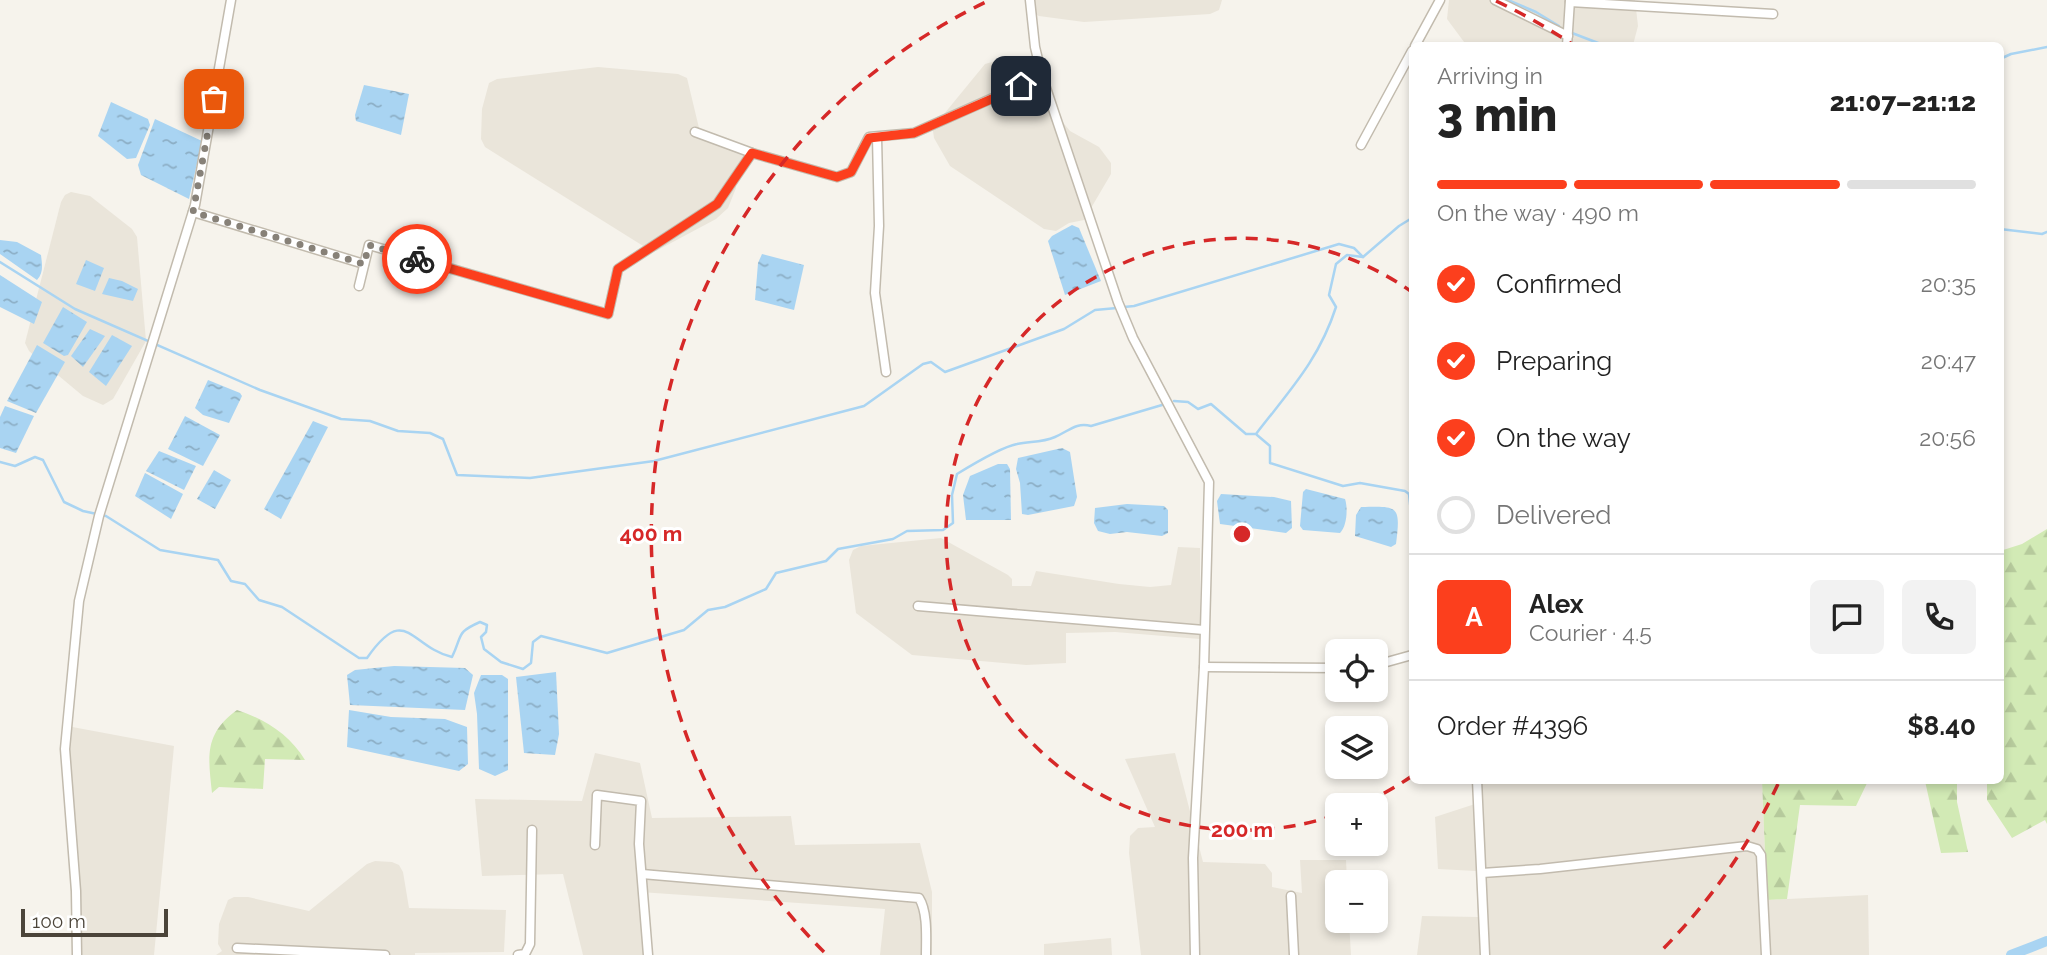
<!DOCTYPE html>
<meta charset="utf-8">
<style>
:root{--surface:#fff;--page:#f2f2f2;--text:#222;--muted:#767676;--line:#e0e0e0;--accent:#fc3f1d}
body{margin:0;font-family:Raleway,sans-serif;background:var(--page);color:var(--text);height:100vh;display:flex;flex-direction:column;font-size:26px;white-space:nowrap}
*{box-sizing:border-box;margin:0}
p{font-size:23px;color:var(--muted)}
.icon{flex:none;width:38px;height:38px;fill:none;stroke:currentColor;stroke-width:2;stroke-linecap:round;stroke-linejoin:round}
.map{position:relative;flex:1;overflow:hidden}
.side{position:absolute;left:1409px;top:42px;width:595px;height:742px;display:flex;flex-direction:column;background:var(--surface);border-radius:10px;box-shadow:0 4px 10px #0003}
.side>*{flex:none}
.tools{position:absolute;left:1325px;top:639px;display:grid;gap:14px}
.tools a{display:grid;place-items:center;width:63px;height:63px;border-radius:10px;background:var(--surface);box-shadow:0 4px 10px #0003;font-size:35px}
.scale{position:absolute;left:21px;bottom:18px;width:147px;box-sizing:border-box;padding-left:7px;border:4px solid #4b4439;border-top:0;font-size:19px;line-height:24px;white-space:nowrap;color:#4b4439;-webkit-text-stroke:5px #fff;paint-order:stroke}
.pin{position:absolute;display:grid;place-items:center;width:60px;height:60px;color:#fff;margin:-30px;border-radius:14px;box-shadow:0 4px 10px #0006}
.courier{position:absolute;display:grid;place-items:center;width:70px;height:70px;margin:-35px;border:5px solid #fc3f1d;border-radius:50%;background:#fff;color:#222;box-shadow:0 2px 9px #0007}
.summary em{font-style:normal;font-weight:800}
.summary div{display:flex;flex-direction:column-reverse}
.summary{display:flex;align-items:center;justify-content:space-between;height:119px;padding:0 28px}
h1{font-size:46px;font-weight:800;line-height:52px}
.bar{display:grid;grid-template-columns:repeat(4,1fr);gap:10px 7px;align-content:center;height:84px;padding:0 28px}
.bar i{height:9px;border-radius:5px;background:var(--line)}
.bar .selected{background:var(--accent)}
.bar p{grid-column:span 4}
.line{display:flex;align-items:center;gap:18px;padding:0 28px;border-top:2px solid var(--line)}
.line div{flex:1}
.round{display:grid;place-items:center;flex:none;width:74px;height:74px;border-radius:10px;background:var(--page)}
ol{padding:0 28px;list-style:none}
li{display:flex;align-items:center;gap:21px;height:77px}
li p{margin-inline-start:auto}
li .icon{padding:7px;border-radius:50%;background:var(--accent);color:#fff;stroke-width:4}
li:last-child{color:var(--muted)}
li i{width:38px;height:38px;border:4px solid var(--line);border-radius:50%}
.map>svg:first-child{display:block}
.residential{fill:#eae5da}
.forest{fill:url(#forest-firs)}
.water{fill:url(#water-ripples)}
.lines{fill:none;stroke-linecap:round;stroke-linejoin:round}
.stream{stroke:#a9d4f2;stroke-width:2.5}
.canal{stroke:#a9d4f2;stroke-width:10}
.street-casing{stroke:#c2bbae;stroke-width:11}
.street{stroke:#fff;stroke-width:8}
.done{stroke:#878178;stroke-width:7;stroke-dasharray:0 12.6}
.route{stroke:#fc3f1d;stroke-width:9}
.ring{fill:none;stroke:#d62828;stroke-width:3.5;stroke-dasharray:12 9}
.centre{fill:#d62828;stroke:#fff;stroke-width:3.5}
.ring-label{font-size:21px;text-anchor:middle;font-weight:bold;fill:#d62828;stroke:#fff;stroke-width:6;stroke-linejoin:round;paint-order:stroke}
</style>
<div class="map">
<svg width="2047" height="955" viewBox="0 0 2047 955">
<defs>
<pattern id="forest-firs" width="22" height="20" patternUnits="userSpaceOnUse" patternTransform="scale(1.75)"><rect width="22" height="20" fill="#d2eab5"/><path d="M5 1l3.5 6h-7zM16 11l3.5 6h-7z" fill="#b6ca9c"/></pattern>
<pattern id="water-ripples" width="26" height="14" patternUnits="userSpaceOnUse" patternTransform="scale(1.75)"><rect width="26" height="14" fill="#a9d4f2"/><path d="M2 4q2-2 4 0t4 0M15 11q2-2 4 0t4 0" fill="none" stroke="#8caec5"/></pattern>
</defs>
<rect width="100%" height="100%" fill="#f6f3ec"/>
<!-- residential -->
<g class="residential">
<polygon points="1026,0 1222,0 1219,10 1210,14 1084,22 1039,16 1031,12"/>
<polygon points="1449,0 1635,0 1638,26 1633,45 1467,46 1447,19"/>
<polygon points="1003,59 1013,62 1070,131 1099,147 1111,163 1111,174 1084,220 1069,223 1056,231 1044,229 950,166 934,138 933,131 935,125 985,64"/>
<polygon points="598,67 678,74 687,78 699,128 750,151 735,181 736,188 728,208 716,219 656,251 648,249 485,147 481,139 482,109 489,83 497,79"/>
<polygon points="71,192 90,196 132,229 137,237 146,341 113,399 103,405 83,396 29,351 25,343 61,202 65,195"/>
<polygon points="941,538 1008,575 1012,579 1012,586 1031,586 1036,571 1119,584 1150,587 1171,585 1178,547 1200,548 1200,639 1115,632 1066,633 1066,663 1026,665 912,655 856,613 849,560 853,550 861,546"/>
<polygon points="67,726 174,746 154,955 72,955"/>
<polygon points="595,753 640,763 652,818 791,816 795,845 920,843 932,892 932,955 880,955 885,909 640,892 644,955 583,955 563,874 482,876 475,799 582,801"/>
<polygon points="1175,753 1203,862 1265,864 1272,873 1272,887 1302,893 1300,860 1346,860 1347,882 1337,882 1337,920 1349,921 1351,955 1141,955 1129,853 1130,836 1138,828 1155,827 1125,759"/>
<polygon points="1474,781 1762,781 1767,900 1868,895 1869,955 1417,955 1422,916 1478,917 1476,871 1438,869 1435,817 1475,804"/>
<polygon points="375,861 392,862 399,865 403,872 409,908 506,910 504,952 415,953 415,955 216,955 222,951 218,944 219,924 228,900 234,897 248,897 309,911 367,864"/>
<polygon points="1111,938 1112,955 1044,955 1044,944"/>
</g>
<!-- forest -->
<g class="forest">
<polygon points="2047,529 2047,824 2045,820 2012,838 1987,800 1987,781 2000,780 2000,551 2022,544"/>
<path d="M237 710C265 719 290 735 305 760L265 759 263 789 219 787 212 793C208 756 204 734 237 710Z"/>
<polygon points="1762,781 1868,781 1856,806 1800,805 1787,899 1767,900"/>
<polygon points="1900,781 1957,781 1957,802 1968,852 1941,853 1925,781"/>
</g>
<!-- water -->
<g class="water">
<polygon points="364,85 409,94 401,135 356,121 355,115"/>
<polygon points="111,102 148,119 150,125 136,158 127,159 98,136"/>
<polygon points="155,119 202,141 189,199 141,175 138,165"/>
<polygon points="1072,225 1079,228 1101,281 1065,295 1048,241 1052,236"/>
<path d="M0 240 17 242 41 255C42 264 44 272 37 280L0 254Z"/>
<polygon points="762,254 804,265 794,310 755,300 758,263"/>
<polygon points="86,260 104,268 95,291 76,284"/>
<polygon points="0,275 42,302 34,324 0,307"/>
<polygon points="109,278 122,281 138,289 133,301 102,294"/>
<polygon points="63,307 87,322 68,355 64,356 43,343"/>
<polygon points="90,329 105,336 83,367 71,356"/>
<polygon points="112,335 132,346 106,386 89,372"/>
<polygon points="37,345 65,362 36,413 7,401"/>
<polygon points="208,380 240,393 242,396 229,423 203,415 195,408"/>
<polygon points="5,406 34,416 16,453 0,448 0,417"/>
<polygon points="185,416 220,435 203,466 168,449"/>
<polygon points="313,421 328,427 281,519 264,509"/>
<polygon points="1062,448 1070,452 1077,497 1074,506 1028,515 1022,514 1020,483 1016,469 1018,458"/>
<polygon points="159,451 196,466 184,490 146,471"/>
<polygon points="998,464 1007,464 1010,469 1011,520 966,520 963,495 970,476"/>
<polygon points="214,470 231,480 215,509 197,499"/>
<polygon points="145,473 183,494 171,519 135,496"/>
<path d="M1306 489 1345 499C1348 508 1347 526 1340 533L1303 530 1300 526 1303 492Z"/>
<polygon points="1221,494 1274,497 1291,501 1292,528 1286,533 1220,524 1217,501"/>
<polygon points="1127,504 1164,506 1168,510 1168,533 1162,536 1127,532 1110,534 1098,531 1094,523 1095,508"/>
<path d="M1361 507C1398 506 1401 505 1396 544L1391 547 1355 536 1356 515Z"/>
<polygon points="394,666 465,668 473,675 465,710 350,705 347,675 355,670"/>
<polygon points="556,672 559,734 555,755 524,753 516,677"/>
<polygon points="481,675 502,675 508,679 508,770 495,776 479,769 477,714 474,693"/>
<polygon points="349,710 391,717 445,719 467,727 468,764 459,771 347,747"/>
</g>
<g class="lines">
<!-- stream -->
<g class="stream">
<polyline points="1508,0 1536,12 1559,26"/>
<polyline points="1572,33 1606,46"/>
<polyline points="2000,59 2011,54 2047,47"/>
<polyline points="2000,229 2042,234 2047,232"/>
<polyline points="0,262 75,309 260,390 341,419 370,421 398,431 430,433 443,439 457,475 530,478 654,461 864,406 923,364 931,362 945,372 1064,329 1095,310 1117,308"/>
<polyline points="1124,307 1134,306 1339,244 1354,248 1363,257"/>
<path d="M1174 401 1188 402 1198 409 1211 404 1246 434H1256C1289 391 1319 360 1336 307L1329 295 1336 264 1347 255 1363 257 1399 226 1412 218"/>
<polyline points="1257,435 1270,446 1270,463 1343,486 1360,483 1405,491 1409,494 1412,522"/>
<path d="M0 462 15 466 35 457 43 460 64 502 83 511 106 516 160 550 218 560 231 581 245 584 259 600 282 607 359 658H367C406 602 410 647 452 657 463 635 455 633 480 622L487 625 486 632 481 637 484 649 501 662 523 669 531 663 533 642 541 636 607 653 684 630 708 610 725 607 766 589 776 573 826 561 838 549 893 539 907 531 943 530 953 523 952 495 957 474C970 466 1002 447 1017 444 1030 441 1041 443 1055 437 1069 431 1076 422 1091 426L1162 405"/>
</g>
<!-- canal -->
<polyline class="canal" points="2011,955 2047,941"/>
<defs>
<g id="street">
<polyline points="1030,0 1035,47 1042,76 1118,302 1133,338 1209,482 1204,667 1193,858 1195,955"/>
<polyline points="1495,0 1568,36"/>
<polyline points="1570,2 1773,14"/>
<polyline points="1415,46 1440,0"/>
<polyline points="1567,46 1570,0"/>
<polyline points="695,132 752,153 837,177 851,172 869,137 914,133 1042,76"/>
<polyline points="877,137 879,226 875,293 886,372"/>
<polyline points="1361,145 1412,51"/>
<polyline points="193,212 364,264"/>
<polyline points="359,286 369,245 608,314 618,269 717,204 752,153"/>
<polyline points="918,606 1204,630"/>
<polyline points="1376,665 1412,655"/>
<polyline points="1204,667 1337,668"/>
<polyline points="1477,780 1485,955"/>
<polyline points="595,845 597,795 641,801 639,844 648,955"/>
<polyline points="1482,873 1540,869 1747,846 1757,849 1761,855 1766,955"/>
<path d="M642 874 919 898C928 912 926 939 926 955"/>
<polyline points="1291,896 1294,955"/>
<polyline points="237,948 385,955"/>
<polyline points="77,955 76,891 65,749 79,601 99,516 195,205 231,0"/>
<polyline points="518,955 525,954 530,944 532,830"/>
</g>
</defs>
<!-- street casing -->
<use href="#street" class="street-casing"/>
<!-- street -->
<use href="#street" class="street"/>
</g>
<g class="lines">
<!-- done -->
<polyline class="done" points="214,99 193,212 364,264 369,245 417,259"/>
<!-- route -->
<polyline class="route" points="417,259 608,314 618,269 717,204 752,153 837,177 851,172 869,138 914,133 1021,86"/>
</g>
<!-- distance rings -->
<g class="ring">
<path d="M1412 776A296 296 0 0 1 1362 804M1336 815A296 296 0 1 1 1412 292"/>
<path d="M1778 784A591 591 0 0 1 1660 952M824 952A591 591 0 0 1 988 1M1496 1A591 591 0 0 1 1572 44"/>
</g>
<circle cx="1242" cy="534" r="10" class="centre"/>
<g class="ring-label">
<text x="651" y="541">400 m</text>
<text x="1242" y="837">200 m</text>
</g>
</svg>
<div class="tools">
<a><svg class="icon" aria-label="locate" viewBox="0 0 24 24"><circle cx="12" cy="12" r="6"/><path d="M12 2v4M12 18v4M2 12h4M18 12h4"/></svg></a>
<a><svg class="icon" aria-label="layers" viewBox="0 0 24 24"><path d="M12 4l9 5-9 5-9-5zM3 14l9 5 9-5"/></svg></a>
<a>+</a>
<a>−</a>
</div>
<div class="scale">100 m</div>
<div class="pin" style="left:214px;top:99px;background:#ea580c"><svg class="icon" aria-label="bag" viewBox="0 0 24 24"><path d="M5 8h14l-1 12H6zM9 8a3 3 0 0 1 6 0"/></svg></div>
<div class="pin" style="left:1021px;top:86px;background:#1f2937"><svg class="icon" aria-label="home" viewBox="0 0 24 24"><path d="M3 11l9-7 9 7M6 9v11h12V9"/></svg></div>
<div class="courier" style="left:417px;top:259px"><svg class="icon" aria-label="bike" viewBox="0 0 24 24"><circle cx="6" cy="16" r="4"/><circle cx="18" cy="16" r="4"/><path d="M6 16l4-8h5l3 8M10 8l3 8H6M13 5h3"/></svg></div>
<section class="side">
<div class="summary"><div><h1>3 min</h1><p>Arriving in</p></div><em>21:07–21:12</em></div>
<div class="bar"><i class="selected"></i><i class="selected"></i><i class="selected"></i><i></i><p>On the way · 490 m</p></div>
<ol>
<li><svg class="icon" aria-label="check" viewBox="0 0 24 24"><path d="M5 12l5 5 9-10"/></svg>Confirmed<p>20:35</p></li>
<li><svg class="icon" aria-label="check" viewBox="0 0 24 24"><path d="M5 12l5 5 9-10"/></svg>Preparing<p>20:47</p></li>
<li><svg class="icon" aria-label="check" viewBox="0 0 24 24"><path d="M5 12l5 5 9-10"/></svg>On the way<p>20:56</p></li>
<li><i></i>Delivered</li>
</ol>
<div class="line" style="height:126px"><b class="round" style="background:var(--accent);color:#fff">A</b><div><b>Alex</b><p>Courier · 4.5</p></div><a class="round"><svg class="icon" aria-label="chat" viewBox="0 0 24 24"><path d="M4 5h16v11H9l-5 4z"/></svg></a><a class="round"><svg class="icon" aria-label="phone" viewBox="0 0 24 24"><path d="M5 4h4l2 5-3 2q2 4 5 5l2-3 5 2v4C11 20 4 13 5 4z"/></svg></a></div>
<div class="line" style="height:91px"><div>Order #4396</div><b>$8.40</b></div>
</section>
</div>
